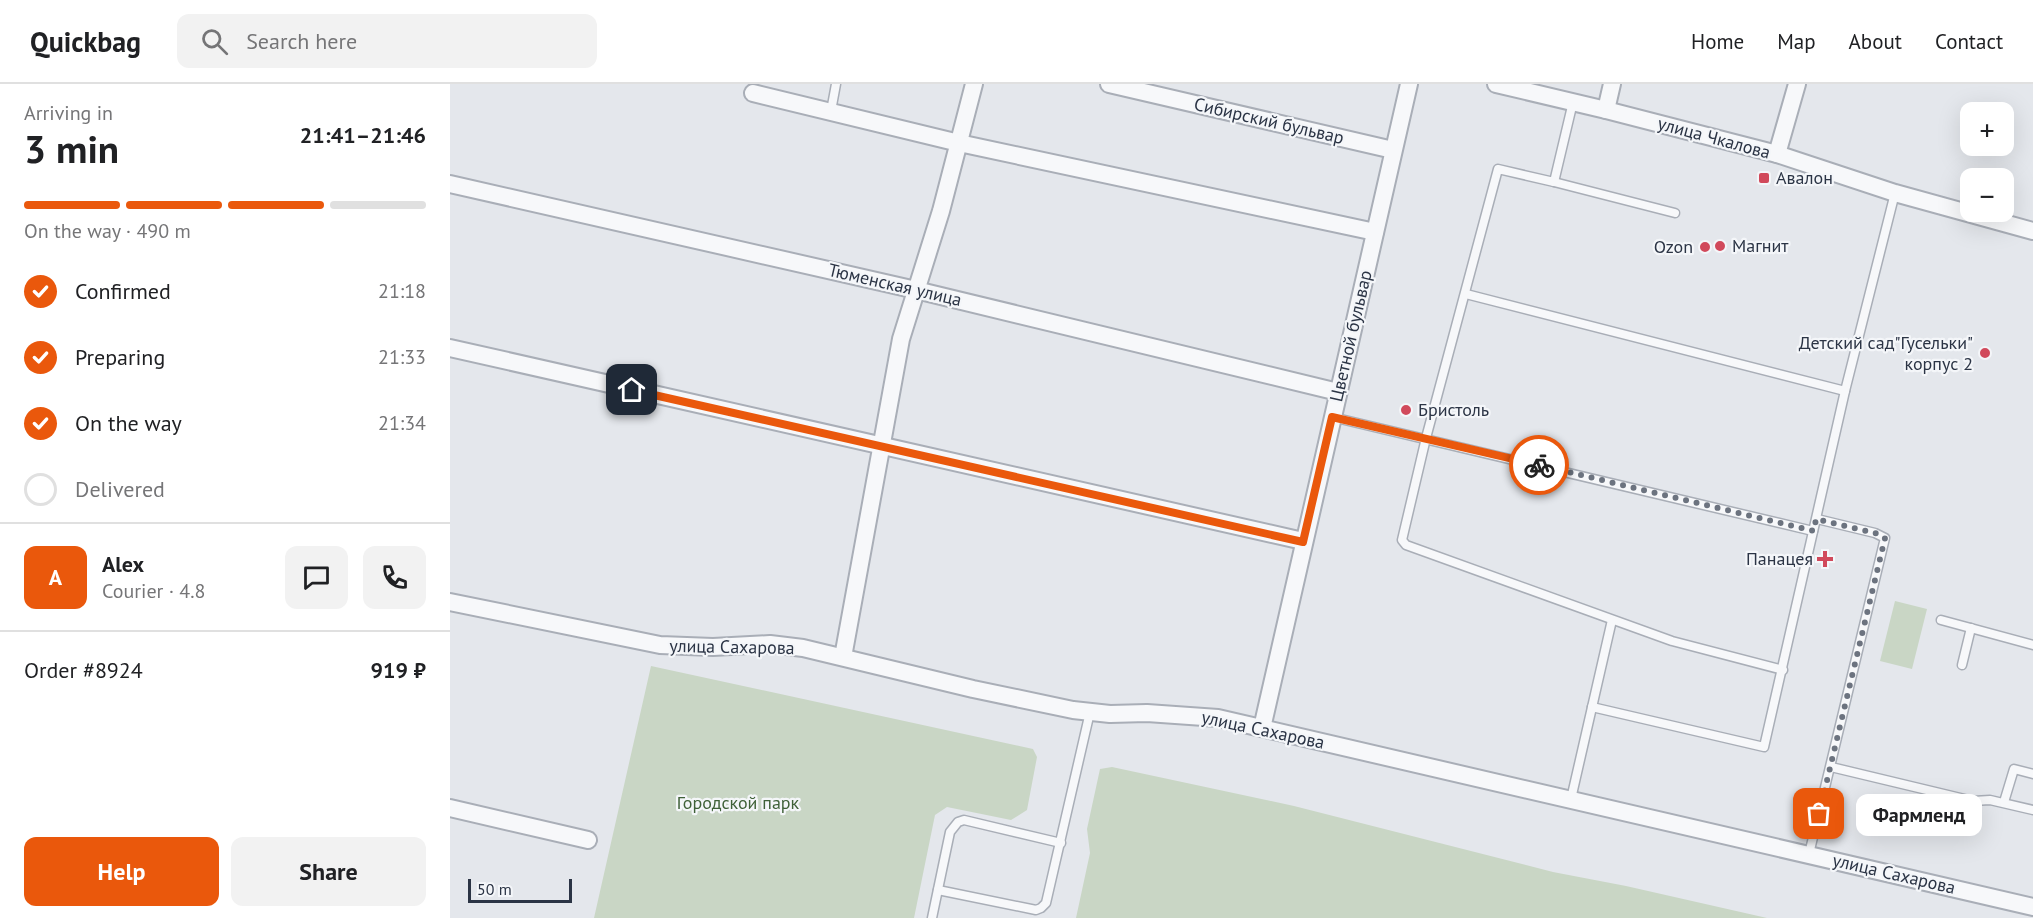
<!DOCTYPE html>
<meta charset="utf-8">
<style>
:root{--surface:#fff;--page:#f2f2f2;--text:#202124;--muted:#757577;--line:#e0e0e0;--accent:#ea580c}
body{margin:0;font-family:"PT Sans",sans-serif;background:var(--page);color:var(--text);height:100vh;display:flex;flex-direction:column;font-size:22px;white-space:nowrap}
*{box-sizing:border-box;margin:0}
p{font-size:20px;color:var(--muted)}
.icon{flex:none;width:33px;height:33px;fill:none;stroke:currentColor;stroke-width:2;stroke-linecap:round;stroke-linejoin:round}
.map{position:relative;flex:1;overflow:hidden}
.drawer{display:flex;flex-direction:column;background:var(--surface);width:450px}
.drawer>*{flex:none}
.fabs{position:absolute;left:1510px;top:18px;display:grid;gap:12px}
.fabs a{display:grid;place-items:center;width:54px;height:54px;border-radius:12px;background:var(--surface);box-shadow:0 6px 24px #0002;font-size:30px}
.scale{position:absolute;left:18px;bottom:15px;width:104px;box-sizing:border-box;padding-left:6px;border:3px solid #2b3445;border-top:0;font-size:16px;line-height:21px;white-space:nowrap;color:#2b3445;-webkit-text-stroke:4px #f4f6f9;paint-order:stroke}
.pin{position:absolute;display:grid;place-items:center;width:51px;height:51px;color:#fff;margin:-26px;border-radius:12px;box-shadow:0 3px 9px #0006}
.courier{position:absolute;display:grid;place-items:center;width:60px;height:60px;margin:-30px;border:4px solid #ea580c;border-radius:50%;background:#fff;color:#222;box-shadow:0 2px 8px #0007}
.bubble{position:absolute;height:42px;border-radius:12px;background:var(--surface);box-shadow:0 6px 24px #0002;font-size:20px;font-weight:700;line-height:42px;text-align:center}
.head em{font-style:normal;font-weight:700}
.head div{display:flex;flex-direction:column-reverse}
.head{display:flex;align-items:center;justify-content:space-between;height:102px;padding:0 24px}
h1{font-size:39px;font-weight:700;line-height:45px}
.bar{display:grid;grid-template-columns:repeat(4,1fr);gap:9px 6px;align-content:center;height:72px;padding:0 24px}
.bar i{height:8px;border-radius:4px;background:var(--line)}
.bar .current{background:var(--accent)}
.bar p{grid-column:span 4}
.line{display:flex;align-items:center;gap:15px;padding:0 24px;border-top:2px solid var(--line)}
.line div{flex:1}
.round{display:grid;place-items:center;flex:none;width:63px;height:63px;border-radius:12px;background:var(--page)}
ol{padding:0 24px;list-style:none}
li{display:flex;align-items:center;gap:18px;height:66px}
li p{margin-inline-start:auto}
li .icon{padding:6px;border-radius:50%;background:var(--accent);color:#fff;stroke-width:4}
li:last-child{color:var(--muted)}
li i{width:33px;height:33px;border:3px solid var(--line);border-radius:50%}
.primary-button{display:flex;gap:12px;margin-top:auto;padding:12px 24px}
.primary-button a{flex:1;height:69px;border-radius:12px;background:var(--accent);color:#fff;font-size:24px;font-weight:700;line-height:69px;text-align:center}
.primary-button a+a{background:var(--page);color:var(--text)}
header{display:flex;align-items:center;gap:36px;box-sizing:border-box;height:84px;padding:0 30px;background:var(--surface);border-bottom:2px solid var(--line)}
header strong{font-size:28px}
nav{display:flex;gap:33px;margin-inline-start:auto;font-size:21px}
.search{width:420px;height:54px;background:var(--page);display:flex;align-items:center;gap:15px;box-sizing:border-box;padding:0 21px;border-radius:12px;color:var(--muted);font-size:22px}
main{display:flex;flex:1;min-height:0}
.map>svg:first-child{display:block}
.green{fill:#c9d6c5}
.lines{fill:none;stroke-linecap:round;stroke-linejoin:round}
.lane-casing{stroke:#a9aeb7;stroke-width:11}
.street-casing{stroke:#a9aeb7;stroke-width:20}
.lane{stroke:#f7f8fa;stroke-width:8}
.street{stroke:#f7f8fa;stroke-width:16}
.done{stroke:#6c737f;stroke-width:6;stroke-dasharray:0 10.8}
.route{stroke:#ea580c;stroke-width:8}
.poi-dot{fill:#d1495b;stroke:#f4f6f9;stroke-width:2}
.labels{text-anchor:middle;stroke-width:4.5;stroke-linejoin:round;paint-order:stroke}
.street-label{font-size:18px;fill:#2b3445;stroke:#f4f6f9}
.poi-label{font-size:18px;fill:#2b3445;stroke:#f4f6f9;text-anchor:start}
.park-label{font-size:18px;fill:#3f6138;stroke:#f4f6f9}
</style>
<header>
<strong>Quickbag</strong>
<div class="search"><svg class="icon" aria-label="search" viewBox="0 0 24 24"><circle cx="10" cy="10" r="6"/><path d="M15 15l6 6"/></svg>Search here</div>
<nav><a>Home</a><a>Map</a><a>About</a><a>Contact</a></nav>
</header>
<main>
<section class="drawer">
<div class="head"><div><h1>3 min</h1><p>Arriving in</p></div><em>21:41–21:46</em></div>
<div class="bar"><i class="current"></i><i class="current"></i><i class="current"></i><i></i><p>On the way · 490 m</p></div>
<ol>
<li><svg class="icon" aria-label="check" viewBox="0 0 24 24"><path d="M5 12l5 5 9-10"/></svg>Confirmed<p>21:18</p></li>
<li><svg class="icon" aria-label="check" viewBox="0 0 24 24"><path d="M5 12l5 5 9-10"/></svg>Preparing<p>21:33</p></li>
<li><svg class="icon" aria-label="check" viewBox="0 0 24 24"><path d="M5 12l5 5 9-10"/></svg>On the way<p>21:34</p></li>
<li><i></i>Delivered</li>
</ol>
<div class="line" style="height:108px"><b class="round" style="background:var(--accent);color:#fff">A</b><div><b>Alex</b><p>Courier · 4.8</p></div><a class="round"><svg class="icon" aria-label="chat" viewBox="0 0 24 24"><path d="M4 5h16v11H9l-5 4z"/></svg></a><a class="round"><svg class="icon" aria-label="phone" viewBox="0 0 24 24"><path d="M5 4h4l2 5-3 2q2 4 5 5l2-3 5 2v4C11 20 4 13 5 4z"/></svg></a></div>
<div class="line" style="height:78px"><div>Order #8924</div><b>919 ₽</b></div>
<div class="primary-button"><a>Help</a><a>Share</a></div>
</section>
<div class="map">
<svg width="1583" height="834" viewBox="0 0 1583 834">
<rect width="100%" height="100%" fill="#e4e7ec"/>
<!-- green -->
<g class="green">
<polygon points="1445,517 1477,525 1462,585 1430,577"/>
<polygon points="201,582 583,665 587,673 577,726 561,736 497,723 485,731 464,834 144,834"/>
<polygon points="662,683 844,722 1103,788 1176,802 1317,834 626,834 640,769 637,745 650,685"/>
</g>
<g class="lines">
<defs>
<g id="lane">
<polyline points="1123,18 1104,98 1048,85 976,354 952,456 956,461 1222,557 1333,586"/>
<polyline points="381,27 386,0"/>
<polyline points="1104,98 1225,129"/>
<polyline points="1016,210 1395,307"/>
<polyline points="882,333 1363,447"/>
<polyline points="1491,536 1583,561"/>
<polyline points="1512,581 1521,544"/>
<polyline points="1142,623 1314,663 1395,307 1445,109"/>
<polyline points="1381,683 1523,717 1540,716 1583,726"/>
<polyline points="1121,715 1162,536"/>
<polyline points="1554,718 1564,685 1583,690"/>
<polyline points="1359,770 1435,454 1425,449 1367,435"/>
<polyline points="488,806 586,826 591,824 596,819 640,628"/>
<polyline points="482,834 500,748 508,738 514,736 611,759"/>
</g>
<g id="street">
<polyline points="659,0 943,66"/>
<polyline points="1046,0 1156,26 1327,70 1445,109 1583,147"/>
<polyline points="303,9 509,59 925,148"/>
<polyline points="1156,26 1162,0"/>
<polyline points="1327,70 1347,0"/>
<polyline points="0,100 466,206 888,308"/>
<polyline points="0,264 853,457"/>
<polyline points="0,518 210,561 263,563 320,560 353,564 523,605 623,626 660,630 697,629 768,634 1583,823"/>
<polyline points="393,573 451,255 491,127 524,0"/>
<polyline points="812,644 959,0"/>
<polyline points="0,724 138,756"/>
</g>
</defs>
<!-- lane casing -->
<use href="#lane" class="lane-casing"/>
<!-- street casing -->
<use href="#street" class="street-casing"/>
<!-- lane -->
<use href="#lane" class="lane"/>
<!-- street -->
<use href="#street" class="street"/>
</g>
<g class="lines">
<!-- done -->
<polyline class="done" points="1089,381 1364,447 1366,435 1425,449 1435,454 1369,730"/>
<!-- route -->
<polyline class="route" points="182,306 853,458 882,333 1089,381"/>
</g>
<!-- markers -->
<g class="poi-dot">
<rect x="1308" y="88" width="12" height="12" rx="3"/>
<circle cx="1270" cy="162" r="6"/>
<circle cx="1255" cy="163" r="6"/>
<circle cx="1535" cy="269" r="6"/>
<circle cx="956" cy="326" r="6"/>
<path d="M1372 466h6v6h6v6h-6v6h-6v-6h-6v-6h6z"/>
</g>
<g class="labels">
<!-- street labels -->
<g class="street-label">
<text transform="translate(819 37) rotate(13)" y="6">Сибирский бульвар</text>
<text transform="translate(1264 54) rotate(15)" y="6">улица Чкалова</text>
<text transform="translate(445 201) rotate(13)" y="6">Тюменская улица</text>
<text transform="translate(901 252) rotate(-77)" y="6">Цветной бульвар</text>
<text transform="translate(282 563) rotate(1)" y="6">улица Сахарова</text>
<text transform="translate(813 646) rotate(12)" y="6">улица Сахарова</text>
<text transform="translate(1444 790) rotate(13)" y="6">улица Сахарова</text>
</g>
<!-- poi labels -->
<g class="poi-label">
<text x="1326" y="100">Авалон</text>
<text x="1282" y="168">Магнит</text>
<text x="1243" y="169" text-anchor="end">Ozon</text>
<text x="1523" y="265" text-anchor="end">Детский сад"Гусельки"<tspan x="1523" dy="21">корпус 2</tspan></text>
<text x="968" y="332">Бристоль</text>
<text x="1363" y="481" text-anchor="end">Панацея</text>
</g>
<!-- park labels -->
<g class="park-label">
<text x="288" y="725">Городской парк</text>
</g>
</g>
</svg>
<div class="fabs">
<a>+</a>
<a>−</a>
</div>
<div class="scale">50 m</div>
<div class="pin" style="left:1369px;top:730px;background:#ea580c"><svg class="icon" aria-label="bag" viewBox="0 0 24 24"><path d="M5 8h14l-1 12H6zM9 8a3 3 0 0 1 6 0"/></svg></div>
<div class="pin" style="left:182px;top:306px;background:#1f2937"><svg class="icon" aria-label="home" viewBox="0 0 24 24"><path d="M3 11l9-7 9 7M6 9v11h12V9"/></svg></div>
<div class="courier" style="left:1089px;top:381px"><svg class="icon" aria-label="bike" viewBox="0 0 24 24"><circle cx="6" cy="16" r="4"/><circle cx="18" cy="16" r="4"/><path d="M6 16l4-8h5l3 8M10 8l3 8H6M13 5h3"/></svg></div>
<div class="bubble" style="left:1406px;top:710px;width:126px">Фармленд</div>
</div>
</main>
